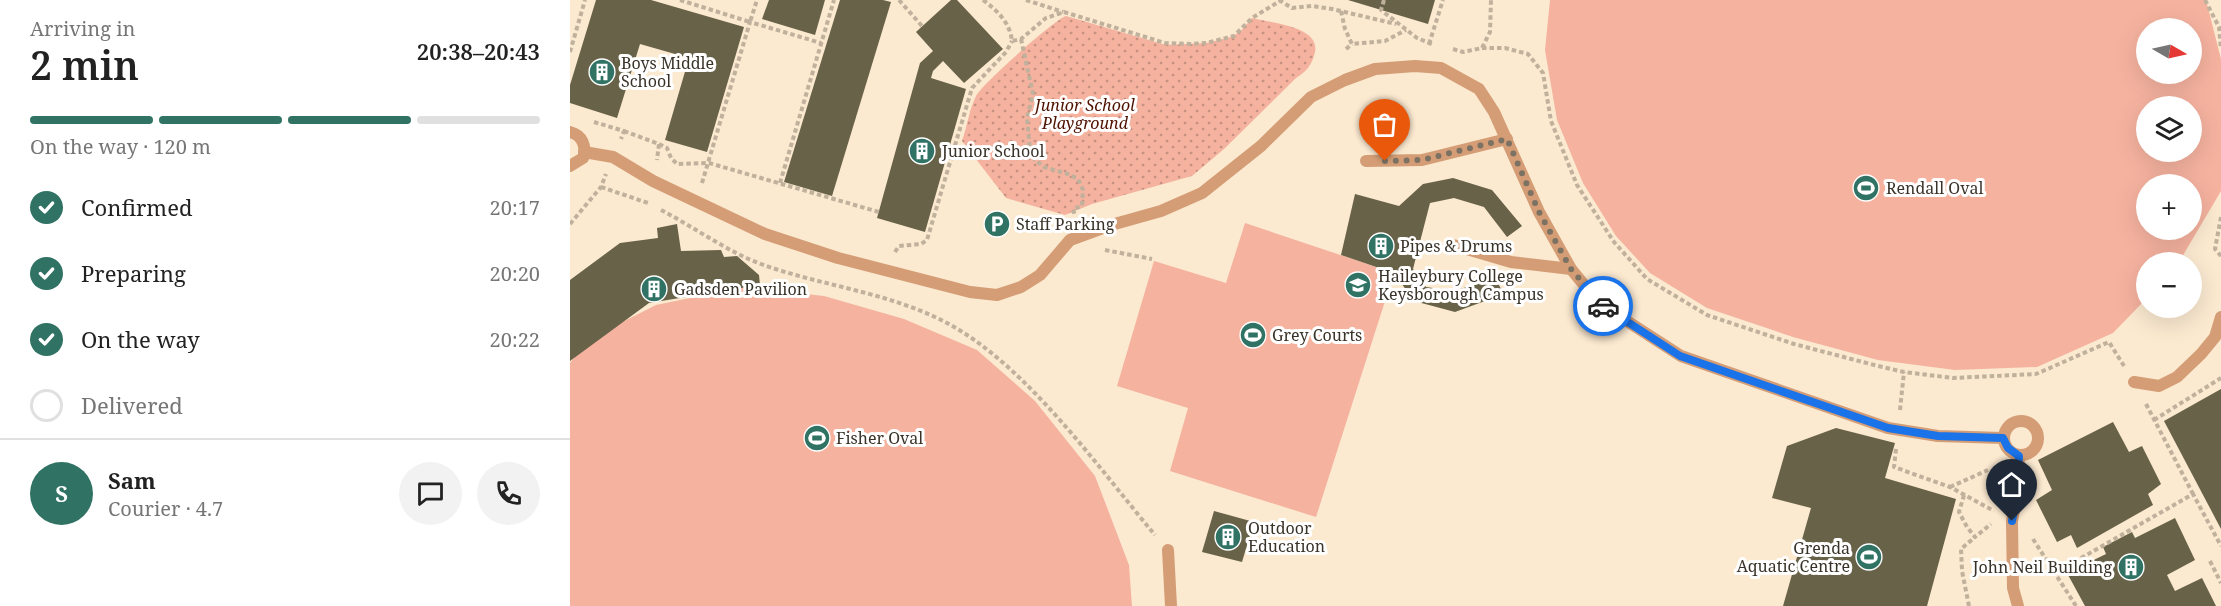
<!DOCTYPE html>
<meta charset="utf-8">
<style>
:root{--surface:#fff;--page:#f2f2f2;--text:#222;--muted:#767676;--line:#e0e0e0;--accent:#307263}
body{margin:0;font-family:"Noto Serif",serif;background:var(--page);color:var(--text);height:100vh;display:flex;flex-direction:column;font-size:22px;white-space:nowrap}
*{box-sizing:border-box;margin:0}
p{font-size:20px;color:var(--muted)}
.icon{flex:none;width:33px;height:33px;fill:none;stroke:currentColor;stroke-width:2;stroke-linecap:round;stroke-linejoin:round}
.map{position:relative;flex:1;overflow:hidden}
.details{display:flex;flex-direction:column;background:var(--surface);width:570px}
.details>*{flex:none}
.needle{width:39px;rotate:99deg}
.controls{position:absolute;left:1566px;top:18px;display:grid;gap:12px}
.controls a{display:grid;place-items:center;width:66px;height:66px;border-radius:50%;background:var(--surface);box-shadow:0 6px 24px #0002;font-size:30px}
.pin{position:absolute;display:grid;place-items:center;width:51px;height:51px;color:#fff;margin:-62px -26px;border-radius:50% 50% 50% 0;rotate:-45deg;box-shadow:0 0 6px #0007}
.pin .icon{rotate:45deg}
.courier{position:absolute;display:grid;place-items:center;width:60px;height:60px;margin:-30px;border:4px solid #1a73e8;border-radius:50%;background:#fff;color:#222;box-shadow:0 2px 8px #0007}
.overview em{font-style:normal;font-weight:600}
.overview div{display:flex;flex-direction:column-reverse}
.overview{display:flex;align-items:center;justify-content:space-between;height:102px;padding:0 30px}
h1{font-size:39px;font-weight:600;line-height:45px}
.bar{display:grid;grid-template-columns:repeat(4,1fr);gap:9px 6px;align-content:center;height:72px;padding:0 30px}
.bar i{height:8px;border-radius:4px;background:var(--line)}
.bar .selected{background:var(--accent)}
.bar p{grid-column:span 4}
.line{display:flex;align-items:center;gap:15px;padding:0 30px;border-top:2px solid var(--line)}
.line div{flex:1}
.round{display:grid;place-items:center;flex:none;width:63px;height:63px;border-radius:32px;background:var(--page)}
ol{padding:0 30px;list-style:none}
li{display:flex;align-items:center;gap:18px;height:66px}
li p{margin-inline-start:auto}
li .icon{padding:6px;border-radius:50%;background:var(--accent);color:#fff;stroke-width:4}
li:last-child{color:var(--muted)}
li i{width:33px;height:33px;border:3px solid var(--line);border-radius:50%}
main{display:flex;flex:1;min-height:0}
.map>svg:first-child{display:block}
.grass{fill:url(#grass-dots)}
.garden{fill:#f5b29f;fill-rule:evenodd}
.building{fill:#686249}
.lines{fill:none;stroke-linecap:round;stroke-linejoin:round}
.path{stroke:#c0b19d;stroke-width:4;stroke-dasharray:4.5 3;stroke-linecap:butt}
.lane{stroke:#d49d75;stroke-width:12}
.done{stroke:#7c7263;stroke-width:6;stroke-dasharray:0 10.8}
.route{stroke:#1a73e8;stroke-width:8}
.labels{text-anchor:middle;stroke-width:6;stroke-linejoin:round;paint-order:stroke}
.poi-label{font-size:16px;fill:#383228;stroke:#fff;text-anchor:start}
.park-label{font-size:16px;font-style:italic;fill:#4f1201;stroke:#fff}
</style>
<main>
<section class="details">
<div class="overview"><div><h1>2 min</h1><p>Arriving in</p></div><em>20:38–20:43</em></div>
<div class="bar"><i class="selected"></i><i class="selected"></i><i class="selected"></i><i></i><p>On the way · 120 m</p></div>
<ol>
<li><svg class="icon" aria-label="check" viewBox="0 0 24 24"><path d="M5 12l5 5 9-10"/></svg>Confirmed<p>20:17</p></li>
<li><svg class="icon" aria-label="check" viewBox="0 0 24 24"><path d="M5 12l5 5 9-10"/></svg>Preparing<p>20:20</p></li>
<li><svg class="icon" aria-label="check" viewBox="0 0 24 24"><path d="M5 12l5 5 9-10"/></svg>On the way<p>20:22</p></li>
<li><i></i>Delivered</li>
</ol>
<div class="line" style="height:108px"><b class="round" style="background:var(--accent);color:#fff">S</b><div><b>Sam</b><p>Courier · 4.7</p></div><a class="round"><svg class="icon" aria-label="chat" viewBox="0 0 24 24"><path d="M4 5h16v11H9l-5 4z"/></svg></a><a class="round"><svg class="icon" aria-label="phone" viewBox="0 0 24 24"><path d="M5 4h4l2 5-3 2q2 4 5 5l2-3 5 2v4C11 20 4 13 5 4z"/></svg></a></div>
</section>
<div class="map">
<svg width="1651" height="606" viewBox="0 0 1651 606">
<defs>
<pattern id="grass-dots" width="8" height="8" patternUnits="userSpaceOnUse" patternTransform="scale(1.5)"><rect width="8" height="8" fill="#f5b29f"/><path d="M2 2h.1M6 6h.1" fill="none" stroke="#c79182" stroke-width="1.8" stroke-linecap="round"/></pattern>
</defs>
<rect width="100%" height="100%" fill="#fbe9d0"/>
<!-- grass -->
<path class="grass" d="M496 16 596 45 636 43 658 38 670 32 682 18C701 23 750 26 745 52 742 65 737 71 726 78L654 149 622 176 522 204 495 215 436 198 392 141C397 127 399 110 406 96 411 85 485 19 496 16Z"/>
<!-- garden -->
<g class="garden">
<path d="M980 0H1636L1651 59V191L1609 262H1576V299L1543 333 1467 367 1385 370 1308 360 1223 337 1137 308 1080 273 1046 236 1013 183 987 120 975 50ZM1576 28H1622V74H1576ZM1576 106H1622V152H1576ZM1576 184H1622V230H1576Z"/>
<polygon points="675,223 824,273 746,517 600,471 618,408 547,386 584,261 656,283"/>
<polygon points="174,287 254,296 334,319 407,350 465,401 525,476 559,565 562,606 0,606 0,363 17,340 86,305"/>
</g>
<!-- building -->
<g class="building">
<polygon points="26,0 81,0 174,27 137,152 95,140 119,58 70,44 47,118 0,103 0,85"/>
<polygon points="199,0 255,0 245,35 192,19"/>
<polygon points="270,0 313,0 321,2 262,196 214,182"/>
<polygon points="381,0 387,0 433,49 394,83 373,61 363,71 361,78 396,89 355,232 307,218 350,63 363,51 346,32"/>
<polygon points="778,0 865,0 858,24"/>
<polygon points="883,178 922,190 952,226 937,237 914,207 884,198 860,203 843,269 856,287 884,291 925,278 934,294 885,312 844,301 824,273 771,255 785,194 829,206 853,184"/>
<polygon points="107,224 111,251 151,250 154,257 167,256 189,275 190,285 79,303 0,361 0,280 50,243 88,238 87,228"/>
<polygon points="1651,389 1651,529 1594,421"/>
<polygon points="1543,422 1559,452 1572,446 1591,484 1578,494 1583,505 1507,548 1501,535 1487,542 1466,500 1482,490 1468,460"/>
<polygon points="1266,428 1325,443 1315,478 1386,499 1357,606 1213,606 1241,508 1202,498 1217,446"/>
<polygon points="644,511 684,522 672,562 632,552"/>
<polygon points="1605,518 1625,560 1597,575 1605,591 1632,578 1646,606 1515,606 1497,573 1536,554 1533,547 1562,532 1565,538"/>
</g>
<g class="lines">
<!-- path -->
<g class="path">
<polyline points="110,0 180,22 187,0"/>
<polyline points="329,0 352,26"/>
<path d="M413 0C428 11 440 23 442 41L451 39 476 18 494 12 595 43 620 44 636 43 664 36 682 18 710 1"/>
<polyline points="456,0 493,12"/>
<polyline points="709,0 722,8 742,6 762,9 826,24"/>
<polyline points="814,0 811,10 847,38 864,45"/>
<polyline points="1635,0 1649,27 1651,49"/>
<polyline points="771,11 775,29 782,44 815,41 836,30"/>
<polyline points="451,39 463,94 457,118 460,150 465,160 474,167 498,174 508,179 513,190 512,206 503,209 505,216"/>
<polyline points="859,44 873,0"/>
<polyline points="912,48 935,48 958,54 973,73 981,121 1007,185 1044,242 1077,279 1137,315 1224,344 1308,366 1334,372 1383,378 1466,374 1539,342 1554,366"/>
<polyline points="776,49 782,44"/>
<polyline points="883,49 893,52 912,48 920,32 921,0"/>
<polyline points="0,52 15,0"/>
<polyline points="24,122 54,131 51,139"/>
<polyline points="54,131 89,144 87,160"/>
<polyline points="89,144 97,148 101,158 107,164 139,163 309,212"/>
<polyline points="132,183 180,22 251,43"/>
<polyline points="210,183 264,0"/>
<polyline points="31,187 78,203"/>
<path d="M91 210C124 227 156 251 191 264 251 286 319 292 377 323 456 365 527 466 585 535"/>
<polyline points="1651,217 1645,249 1651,256"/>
<polyline points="0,224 31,187 36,174"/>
<polyline points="535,250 582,259"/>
<polyline points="325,252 329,246 351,244 357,240 402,88 436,52 442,41"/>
<polyline points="1576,404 1623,494"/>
<polyline points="1330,410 1334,372"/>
<polyline points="1584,420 1651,378"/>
<polyline points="1326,449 1324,467 1380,487 1424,511"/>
<polyline points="1380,487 1418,470"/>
<polyline points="1394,495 1389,512 1397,527 1405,537 1421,524"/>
<polyline points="1463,539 1506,606"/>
<polyline points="1640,561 1651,583"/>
<polyline points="1485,573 1623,494 1651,546"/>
<polyline points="1399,606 1392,571 1391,549 1405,537"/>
</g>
<!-- lane -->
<g class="lane">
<path d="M0 132C12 135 17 146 13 158L0 166"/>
<polyline points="14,152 43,157 83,181 195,234 268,258 400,292 427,295 451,287 470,275 500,240 541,225 591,211 632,193 691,146 741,97 775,80 805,69 845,66 871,68 909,89 924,112 969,212 1001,269 1029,303 1111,356 1318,428 1368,436 1433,438"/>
<polyline points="796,161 852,160 937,139"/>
<polyline points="883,245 941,262 1001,269"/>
<polyline points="1564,382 1589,386 1607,377 1631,354 1645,337 1651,317"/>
<circle cx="1451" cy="438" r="17"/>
<polyline points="598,550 601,606"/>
<polyline points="1448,606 1443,588 1442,521 1447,494 1449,456"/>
</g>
</g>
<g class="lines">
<!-- done -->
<polyline class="done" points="815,161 852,160 937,139 969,212 1001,269 1033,306"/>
<!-- route -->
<polyline class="route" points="1033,306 1110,356 1318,428 1368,436 1433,438 1438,448 1449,456 1447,495 1442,521"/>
</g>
<!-- icons -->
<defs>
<symbol id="building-disc" viewBox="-11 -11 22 22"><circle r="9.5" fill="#307263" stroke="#fff"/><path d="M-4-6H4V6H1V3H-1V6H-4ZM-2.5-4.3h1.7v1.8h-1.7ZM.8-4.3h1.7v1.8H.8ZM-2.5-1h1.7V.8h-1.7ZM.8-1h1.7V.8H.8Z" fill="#fff"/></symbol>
<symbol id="stadium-disc" viewBox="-11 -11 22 22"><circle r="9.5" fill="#307263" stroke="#fff"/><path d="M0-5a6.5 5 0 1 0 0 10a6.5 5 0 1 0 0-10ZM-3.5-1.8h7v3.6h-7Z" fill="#fff"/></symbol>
<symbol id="parking-disc" viewBox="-11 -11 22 22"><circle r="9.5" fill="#307263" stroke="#fff"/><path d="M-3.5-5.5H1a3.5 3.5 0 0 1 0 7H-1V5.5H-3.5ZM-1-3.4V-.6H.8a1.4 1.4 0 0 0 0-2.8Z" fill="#fff"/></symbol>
<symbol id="school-disc" viewBox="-11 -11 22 22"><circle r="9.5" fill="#307263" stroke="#fff"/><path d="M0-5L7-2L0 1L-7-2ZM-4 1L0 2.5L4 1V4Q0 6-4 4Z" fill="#fff"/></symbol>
</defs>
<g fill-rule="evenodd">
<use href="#building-disc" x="17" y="57" width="30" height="30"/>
<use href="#building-disc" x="337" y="136" width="30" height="30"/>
<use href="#stadium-disc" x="1281" y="173" width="30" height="30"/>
<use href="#parking-disc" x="412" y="209" width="30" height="30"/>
<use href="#building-disc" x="796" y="231" width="30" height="30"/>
<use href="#school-disc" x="773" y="270" width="30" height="30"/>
<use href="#building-disc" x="69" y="274" width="30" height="30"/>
<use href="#stadium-disc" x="668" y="320" width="30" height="30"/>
<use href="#stadium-disc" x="232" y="423" width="30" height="30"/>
<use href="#building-disc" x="643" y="522" width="30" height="30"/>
<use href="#stadium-disc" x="1284" y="542" width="30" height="30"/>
<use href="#building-disc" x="1546" y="552" width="30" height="30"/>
</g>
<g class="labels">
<!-- poi labels -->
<g class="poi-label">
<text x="51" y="69">Boys Middle<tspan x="51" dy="18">School</tspan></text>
<text x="372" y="157">Junior School</text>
<text x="1316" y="194">Rendall Oval</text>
<text x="446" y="230">Staff Parking</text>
<text x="830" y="252">Pipes &amp; Drums</text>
<text x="808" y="282">Haileybury College<tspan x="808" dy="18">Keysborough Campus</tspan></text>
<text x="104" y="295">Gadsden Pavilion</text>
<text x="702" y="341">Grey Courts</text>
<text x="266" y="444">Fisher Oval</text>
<text x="678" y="534">Outdoor<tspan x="678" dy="18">Education</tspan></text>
<text x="1280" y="554" text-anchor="end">Grenda<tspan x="1280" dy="18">Aquatic Centre</tspan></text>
<text x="1542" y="573" text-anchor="end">John Neil Building</text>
</g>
<!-- park labels -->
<g class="park-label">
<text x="515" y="111">Junior School<tspan x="515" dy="18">Playground</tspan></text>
</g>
</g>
</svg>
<div class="controls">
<a><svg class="needle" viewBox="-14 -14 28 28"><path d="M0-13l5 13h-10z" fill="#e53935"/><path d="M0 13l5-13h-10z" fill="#767676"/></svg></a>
<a><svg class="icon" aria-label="layers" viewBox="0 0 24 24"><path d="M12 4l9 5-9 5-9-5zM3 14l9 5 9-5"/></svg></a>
<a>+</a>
<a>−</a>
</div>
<div class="pin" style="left:815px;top:161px;background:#ea580c"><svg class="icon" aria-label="bag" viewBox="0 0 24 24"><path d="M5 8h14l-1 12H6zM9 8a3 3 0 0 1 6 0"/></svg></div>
<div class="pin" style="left:1442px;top:521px;background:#1f2937"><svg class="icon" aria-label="home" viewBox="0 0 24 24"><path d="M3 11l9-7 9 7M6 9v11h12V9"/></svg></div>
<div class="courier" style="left:1033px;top:306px"><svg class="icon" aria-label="car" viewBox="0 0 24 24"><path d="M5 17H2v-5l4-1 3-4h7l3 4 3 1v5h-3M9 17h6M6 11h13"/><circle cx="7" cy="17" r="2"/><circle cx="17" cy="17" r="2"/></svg></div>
</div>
</main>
